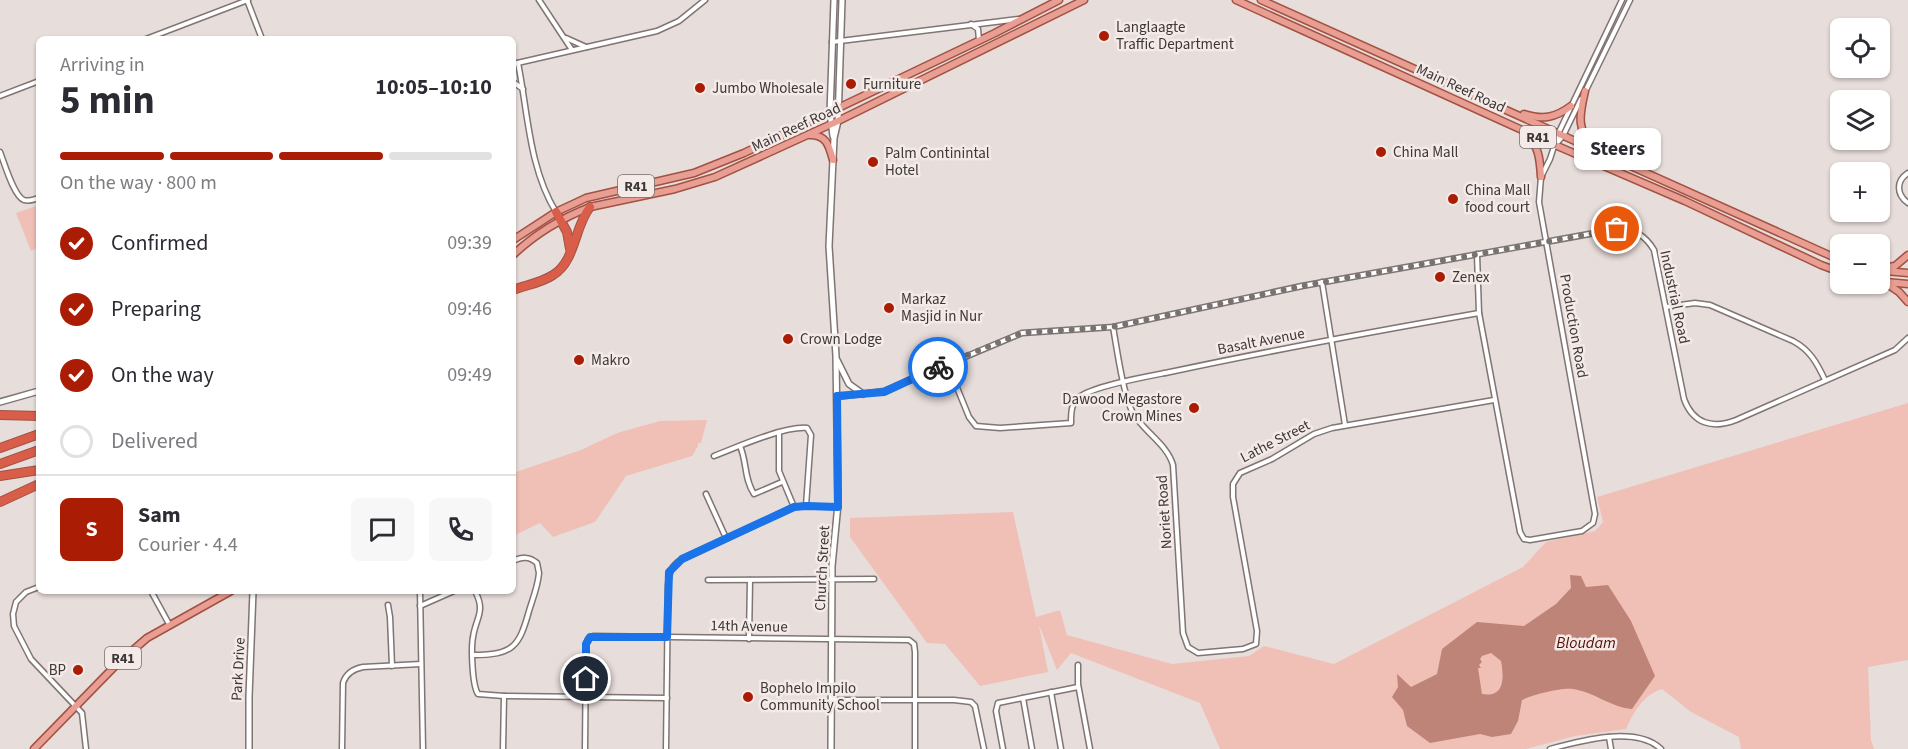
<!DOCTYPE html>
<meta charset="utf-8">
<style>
:root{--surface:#fff;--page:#f7f7f7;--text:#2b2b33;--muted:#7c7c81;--line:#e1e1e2;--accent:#ab1c04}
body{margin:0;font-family:"Source Sans 3",sans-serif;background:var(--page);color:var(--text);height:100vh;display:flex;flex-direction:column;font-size:22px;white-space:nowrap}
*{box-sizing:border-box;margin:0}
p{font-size:20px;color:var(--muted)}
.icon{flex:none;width:33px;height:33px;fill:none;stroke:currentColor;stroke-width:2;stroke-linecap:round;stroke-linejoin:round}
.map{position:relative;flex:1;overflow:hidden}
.sheet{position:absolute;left:36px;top:36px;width:480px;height:558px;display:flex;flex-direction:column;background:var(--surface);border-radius:9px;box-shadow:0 2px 4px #0004}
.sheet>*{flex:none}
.buttons{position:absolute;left:1830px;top:18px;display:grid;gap:12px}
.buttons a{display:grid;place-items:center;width:60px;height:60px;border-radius:9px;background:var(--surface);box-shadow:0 2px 4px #0004;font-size:30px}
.pin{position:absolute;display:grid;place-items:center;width:51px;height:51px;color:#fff;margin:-26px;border:3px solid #fff;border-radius:50%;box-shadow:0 2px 6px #0007}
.courier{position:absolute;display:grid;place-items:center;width:60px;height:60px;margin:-30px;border:4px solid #1a73e8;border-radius:50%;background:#fff;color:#222;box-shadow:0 2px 8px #0007}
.bubble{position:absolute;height:42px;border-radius:9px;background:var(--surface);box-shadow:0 2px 4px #0004;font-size:20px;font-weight:700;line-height:42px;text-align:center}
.overview em{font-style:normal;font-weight:700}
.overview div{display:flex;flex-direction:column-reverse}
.overview{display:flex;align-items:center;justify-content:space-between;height:102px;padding:0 24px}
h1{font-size:39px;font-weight:700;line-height:45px}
.bar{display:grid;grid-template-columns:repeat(4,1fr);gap:9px 6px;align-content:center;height:72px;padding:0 24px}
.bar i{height:8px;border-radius:4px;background:var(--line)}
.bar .current{background:var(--accent)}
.bar p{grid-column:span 4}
.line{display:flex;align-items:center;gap:15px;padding:0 24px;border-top:2px solid var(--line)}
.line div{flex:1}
.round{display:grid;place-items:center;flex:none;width:63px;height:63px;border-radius:9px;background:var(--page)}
ol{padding:0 24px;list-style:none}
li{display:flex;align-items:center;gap:18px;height:66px}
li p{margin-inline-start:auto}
li .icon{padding:6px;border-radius:50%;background:var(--accent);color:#fff;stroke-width:4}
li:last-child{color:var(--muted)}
li i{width:33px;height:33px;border:3px solid var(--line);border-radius:50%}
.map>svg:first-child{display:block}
.green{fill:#f0c0b6}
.water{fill:#be8478;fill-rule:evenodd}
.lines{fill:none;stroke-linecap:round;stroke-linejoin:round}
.street-casing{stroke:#7f7573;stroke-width:7}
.secondary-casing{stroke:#7f7573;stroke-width:8}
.primary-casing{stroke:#a25143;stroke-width:9}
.highway-casing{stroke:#a25143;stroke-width:10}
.street{stroke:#fff;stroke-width:4}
.secondary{stroke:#fff;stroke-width:5}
.primary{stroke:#e89e92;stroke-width:6}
.highway{stroke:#d95e49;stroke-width:8}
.done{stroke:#787270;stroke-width:6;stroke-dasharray:0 10.8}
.route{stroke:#1a73e8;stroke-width:8}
.poi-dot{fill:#ab1c04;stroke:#f4eae8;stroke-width:2}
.labels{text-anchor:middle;stroke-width:5;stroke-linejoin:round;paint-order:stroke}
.shield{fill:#f4eae8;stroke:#736d6c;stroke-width:1.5}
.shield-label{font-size:14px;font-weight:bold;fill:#3c3837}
.poi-label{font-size:15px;fill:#3c3837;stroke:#f4eae8;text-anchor:start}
.street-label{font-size:15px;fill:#3c3837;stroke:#f4eae8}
.water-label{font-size:16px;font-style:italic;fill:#570f05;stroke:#f4eae8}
</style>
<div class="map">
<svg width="1908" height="749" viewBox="0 0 1908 749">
<rect width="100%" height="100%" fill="#e7ddda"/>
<!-- green -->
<g class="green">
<polygon points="39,205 39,248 31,251 16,213"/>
<path d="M1908 403V660L1868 667 1871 740 1874 749H1741L1739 737 1691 712 1662 689C1644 694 1633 713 1626 729L1575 736 1526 749H1220L1200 703 1071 653 1057 670 1039 625 1048 672 980 686 945 644 927 643 850 537V518L1013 512 1036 617 1060 610 1067 635 1172 664 1249 656 1264 646 1334 664 1523 567 1546 542 1595 531 1603 522 1597 497Z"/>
<polygon points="707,420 701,443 698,443 698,446 692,456 626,476 595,522 553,537 540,523 513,536 513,473 581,450 617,433 660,421"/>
</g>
<!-- water -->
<path class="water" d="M1570 575 1581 576 1586 587 1608 585 1631 621 1655 676 1632 709C1610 707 1594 692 1573 689 1563 687 1531 695 1522 700L1518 721 1511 734 1492 737 1480 734 1430 743 1407 726 1403 710 1392 697 1398 687 1397 674 1411 687 1437 674 1442 649 1477 622 1524 626 1556 604 1571 588ZM1491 653 1501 661C1504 677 1505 698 1482 694L1478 668H1481L1479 665 1482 662 1480 659 1482 656Z"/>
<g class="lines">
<defs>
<g id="street">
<polyline points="247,0 262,39"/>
<polyline points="539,0 572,50"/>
<polyline points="971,24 978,29 979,40"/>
<polyline points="566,38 586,47"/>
<polyline points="146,39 248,0"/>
<polyline points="832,42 1019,19"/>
<path d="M518 63C528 113 529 168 556 212"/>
<polyline points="513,64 657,31 679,21 705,0"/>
<polyline points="513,82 523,89"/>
<polyline points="1585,92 1630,0"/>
<polyline points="0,96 39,81"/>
<polyline points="1556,144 1563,136 1581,99"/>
<path d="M0 152C4 162 14 197 24 200 29 202 35 199 39 198"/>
<path d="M1908 173C1896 181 1896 194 1908 203"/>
<polyline points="1477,254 1479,313 1520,532 1524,539 1530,540 1582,531 1593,523 1595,514 1539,202 1541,177 1550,159 1558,134 1622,0"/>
<polyline points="1322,282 1345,425"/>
<path d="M1666 307 1695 303 1710 305 1793 341C1810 350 1817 363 1825 380"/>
<path d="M1113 327C1117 349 1123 395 1133 413 1144 432 1167 444 1173 465L1183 633 1188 647 1198 653 1243 649 1256 644 1257 631 1233 497V484L1240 473 1272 459 1314 434 1332 428 1494 400"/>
<path d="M947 363 969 417 976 426 1000 428 1071 423C1071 414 1071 404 1078 398 1091 386 1150 376 1170 372 1273 350 1376 331 1479 313"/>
<path d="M837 397 884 391 1022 333 1113 327 1302 286 1617 229C1634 229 1645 235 1654 250L1684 399C1693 424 1713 429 1736 420L1895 350 1908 338"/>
<polyline points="779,433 779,471 794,507"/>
<path d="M740 446C747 462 744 479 754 494L782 482"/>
<path d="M714 456C737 447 784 426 807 428L811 435 806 506"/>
<polyline points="706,494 726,538"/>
<polyline points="708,580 874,579"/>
<polyline points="39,587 26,592 16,602 13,614 14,626 31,659 82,713 86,749"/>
<polyline points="151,591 169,624"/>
<polyline points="420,591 423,749"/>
<path d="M475 591C486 612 476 617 473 637 471 648 472 685 478 694L504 696 667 698"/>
<polyline points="388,605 390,617 392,666"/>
<polyline points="420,606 454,591"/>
<polyline points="749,639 750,580"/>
<path d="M473 655C513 655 519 647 529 611 533 598 538 586 539 573L537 563C529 556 522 557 513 561"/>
<polyline points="1078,665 1078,684 1090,749"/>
<polyline points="1051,692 1061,749"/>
<polyline points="1023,698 1032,749"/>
<polyline points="832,700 954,700 971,702 975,706 984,749"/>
<polyline points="1609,737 1611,749"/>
<path d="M342 749 343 683C346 673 353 669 363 667L421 664"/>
<polyline points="503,749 504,696"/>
<polyline points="585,749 586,644 588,639 593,636 909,640 914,644 915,652 915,749"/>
<path d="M666 749 668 586C669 572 671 566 682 559L794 507 806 506 837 507"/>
<polyline points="1003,749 996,711 998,703 1078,687"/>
<path d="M1550 749C1579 741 1636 725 1661 749"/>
</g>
<g id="secondary">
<polyline points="833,136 830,113 834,0"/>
<polyline points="837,360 849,384 863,394"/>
<polyline points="0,402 39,391"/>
<polyline points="249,749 249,697 253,591"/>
<polyline points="831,749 832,566 838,504 836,356 829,246 834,138 838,121 842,0"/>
</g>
<g id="primary">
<polyline points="1236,0 1555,145 1685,201 1821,265 1840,272"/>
<polyline points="1261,0 1840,260"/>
<path d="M1585 91C1580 113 1575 131 1595 147"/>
<path d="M1524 114C1543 120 1555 118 1571 106"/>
<path d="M1524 132C1539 145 1540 159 1541 177"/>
<path d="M810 135C827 135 829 146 833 160"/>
<polyline points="513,240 556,212 586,198 694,173 744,153 995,33 1059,0"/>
<path d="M513 255C535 234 562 218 590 207L675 189 715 177 838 121 1084 0"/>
<polyline points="1880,268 1895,266 1908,255"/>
<polyline points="1885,271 1908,273"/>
<polyline points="1883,281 1899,292 1908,302"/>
<polyline points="1886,282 1908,284"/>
<polyline points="34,749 117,664 147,638 231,591"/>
</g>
<g id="highway">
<polyline points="556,212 567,232 570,249"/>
<path d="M513 290C526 285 541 283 553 275 576 261 574 227 590 207"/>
<polyline points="0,415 39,416"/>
<polyline points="0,448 39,434"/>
<polyline points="0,464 39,450"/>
<polyline points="0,476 39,470"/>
<polyline points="0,502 39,484"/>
</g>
</defs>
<!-- street casing -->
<use href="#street" class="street-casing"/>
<!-- secondary casing -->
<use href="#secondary" class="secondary-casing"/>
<!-- primary casing -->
<use href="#primary" class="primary-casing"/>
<!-- highway casing -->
<use href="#highway" class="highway-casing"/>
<!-- street -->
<use href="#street" class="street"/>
<!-- secondary -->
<use href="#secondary" class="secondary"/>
<!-- primary -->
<use href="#primary" class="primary"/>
<!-- highway -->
<use href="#highway" class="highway"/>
</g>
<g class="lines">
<!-- done -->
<polyline class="done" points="938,367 1022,333 1113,327 1302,286 1617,229"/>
<!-- route -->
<polyline class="route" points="586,679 586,644 590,637 667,637 669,572 682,559 794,507 806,506 838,507 837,396 884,392 938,367"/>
</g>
<!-- markers -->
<g class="poi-dot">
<circle cx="1104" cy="36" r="6"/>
<circle cx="851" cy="84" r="6"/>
<circle cx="700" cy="88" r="6"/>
<circle cx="1381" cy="152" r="6"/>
<circle cx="873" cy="162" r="6"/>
<circle cx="1453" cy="199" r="6"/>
<circle cx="1440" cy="277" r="6"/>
<circle cx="889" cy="308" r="6"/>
<circle cx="788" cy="339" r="6"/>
<circle cx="579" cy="360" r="6"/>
<circle cx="1194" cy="408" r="6"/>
<circle cx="78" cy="670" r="6"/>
<circle cx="748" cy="697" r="6"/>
</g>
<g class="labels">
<!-- shield labels -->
<g class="shield">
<rect x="1520" y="126" width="36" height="22" rx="4.5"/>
<rect x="618" y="175" width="36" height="22" rx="4.5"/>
<rect x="105" y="647" width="36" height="22" rx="4.5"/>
</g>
<g class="shield-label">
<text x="1538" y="142">R41</text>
<text x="636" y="191">R41</text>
<text x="123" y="663">R41</text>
</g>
<!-- poi labels -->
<g class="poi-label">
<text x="1116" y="32">Langlaagte<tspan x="1116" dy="17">Traffic Department</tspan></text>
<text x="863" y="89">Furniture</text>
<text x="712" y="93">Jumbo Wholesale</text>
<text x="1393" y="157">China Mall</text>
<text x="885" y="158">Palm Continintal<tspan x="885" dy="17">Hotel</tspan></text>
<text x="1465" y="195">China Mall<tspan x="1465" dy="17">food court</tspan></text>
<text x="1452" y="282">Zenex</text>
<text x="901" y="304">Markaz<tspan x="901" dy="17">Masjid in Nur</tspan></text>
<text x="800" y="344">Crown Lodge</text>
<text x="591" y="365">Makro</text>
<text x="1182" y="404" text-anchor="end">Dawood Megastore<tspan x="1182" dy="17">Crown Mines</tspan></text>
<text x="66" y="675" text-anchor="end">BP</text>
<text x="760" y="693">Bophelo Impilo<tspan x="760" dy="17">Community School</tspan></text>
</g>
<!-- street labels -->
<g class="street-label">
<text transform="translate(1461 88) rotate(25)" y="5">Main Reef Road</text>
<text transform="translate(796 127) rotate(-25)" y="5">Main Reef Road</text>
<text transform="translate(1675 297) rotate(78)" y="5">Industrial Road</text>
<text transform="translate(1574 326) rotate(80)" y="5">Production Road</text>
<text transform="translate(1261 341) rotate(-11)" y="5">Basalt Avenue</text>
<text transform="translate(1275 441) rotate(-27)" y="5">Lathe Street</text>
<text transform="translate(1164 512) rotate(-94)" y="5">Noriet Road</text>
<text transform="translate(822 568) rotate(-87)" y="5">Church Street</text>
<text transform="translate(749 626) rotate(1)" y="5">14th Avenue</text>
<text transform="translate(238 669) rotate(-87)" y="5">Park Drive</text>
</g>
<!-- water labels -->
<g class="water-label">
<text x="1586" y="648">Bloudam</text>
</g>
</g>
</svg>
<div class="buttons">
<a><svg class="icon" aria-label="locate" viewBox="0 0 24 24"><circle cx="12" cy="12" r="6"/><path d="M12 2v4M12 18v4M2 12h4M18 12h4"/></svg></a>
<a><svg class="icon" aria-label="layers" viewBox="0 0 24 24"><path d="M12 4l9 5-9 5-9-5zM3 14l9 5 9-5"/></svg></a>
<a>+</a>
<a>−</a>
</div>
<div class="pin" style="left:1617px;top:229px;background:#ea580c"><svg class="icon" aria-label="bag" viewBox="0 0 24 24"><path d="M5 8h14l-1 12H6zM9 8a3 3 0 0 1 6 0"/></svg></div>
<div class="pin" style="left:586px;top:679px;background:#1f2937"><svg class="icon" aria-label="home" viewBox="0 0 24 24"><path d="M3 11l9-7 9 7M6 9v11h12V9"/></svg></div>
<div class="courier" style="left:938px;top:367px"><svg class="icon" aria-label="bike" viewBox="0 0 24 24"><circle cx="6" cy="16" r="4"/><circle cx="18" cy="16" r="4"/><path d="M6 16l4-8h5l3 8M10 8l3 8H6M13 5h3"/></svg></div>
<div class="bubble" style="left:1574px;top:128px;width:87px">Steers</div>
<section class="sheet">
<div class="overview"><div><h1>5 min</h1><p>Arriving in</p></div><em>10:05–10:10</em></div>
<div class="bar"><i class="current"></i><i class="current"></i><i class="current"></i><i></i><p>On the way · 800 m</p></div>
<ol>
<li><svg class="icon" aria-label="check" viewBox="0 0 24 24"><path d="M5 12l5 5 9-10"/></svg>Confirmed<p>09:39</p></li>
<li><svg class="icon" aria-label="check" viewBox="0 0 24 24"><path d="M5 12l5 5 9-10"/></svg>Preparing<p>09:46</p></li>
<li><svg class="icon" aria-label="check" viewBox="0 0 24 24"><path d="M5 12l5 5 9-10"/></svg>On the way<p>09:49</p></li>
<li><i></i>Delivered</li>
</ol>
<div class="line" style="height:108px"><b class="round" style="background:var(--accent);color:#fff">S</b><div><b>Sam</b><p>Courier · 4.4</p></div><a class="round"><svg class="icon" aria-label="chat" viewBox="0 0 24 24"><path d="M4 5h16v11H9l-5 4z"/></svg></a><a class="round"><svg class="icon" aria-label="phone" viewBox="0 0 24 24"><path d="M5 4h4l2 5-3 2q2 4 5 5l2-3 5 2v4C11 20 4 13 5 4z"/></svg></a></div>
</section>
</div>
